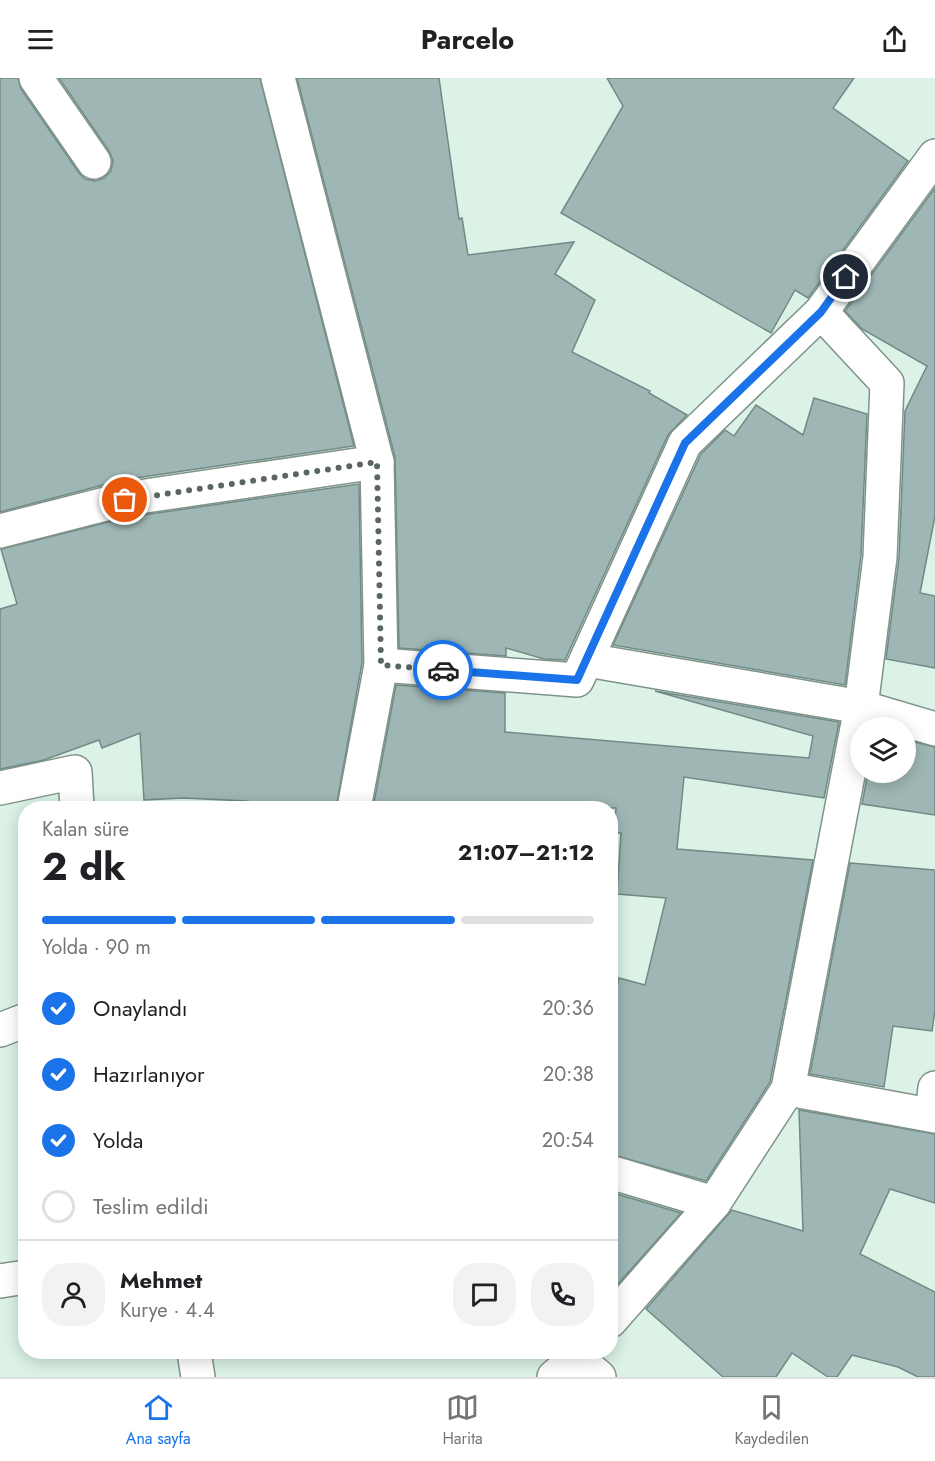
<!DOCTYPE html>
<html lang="tr">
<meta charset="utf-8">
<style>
:root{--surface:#fff;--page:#f2f2f2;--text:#202124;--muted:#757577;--line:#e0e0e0;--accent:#1a73e8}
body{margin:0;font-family:Jost,sans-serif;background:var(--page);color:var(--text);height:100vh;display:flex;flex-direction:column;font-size:22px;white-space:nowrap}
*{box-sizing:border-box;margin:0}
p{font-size:20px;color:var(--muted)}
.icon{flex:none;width:33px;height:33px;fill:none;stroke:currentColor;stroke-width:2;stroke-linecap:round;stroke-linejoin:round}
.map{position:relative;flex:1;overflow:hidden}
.details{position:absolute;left:18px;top:723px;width:600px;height:558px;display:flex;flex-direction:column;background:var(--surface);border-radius:24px;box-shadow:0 3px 15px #0003}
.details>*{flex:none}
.tools{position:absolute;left:850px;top:639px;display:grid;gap:12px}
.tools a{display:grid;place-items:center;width:66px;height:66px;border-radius:50%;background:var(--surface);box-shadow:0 3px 15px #0003;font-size:30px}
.pin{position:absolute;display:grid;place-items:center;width:51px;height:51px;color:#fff;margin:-26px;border:3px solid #fff;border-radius:50%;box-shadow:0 2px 6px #0007}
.courier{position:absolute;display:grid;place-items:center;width:60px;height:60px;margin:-30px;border:4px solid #1a73e8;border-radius:50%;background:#fff;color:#222;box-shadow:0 2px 8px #0007}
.headline em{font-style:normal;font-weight:700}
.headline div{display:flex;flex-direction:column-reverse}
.headline{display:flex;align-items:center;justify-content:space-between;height:102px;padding:0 24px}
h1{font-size:39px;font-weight:700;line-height:45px}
.bar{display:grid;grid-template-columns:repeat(4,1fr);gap:9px 6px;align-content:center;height:72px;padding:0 24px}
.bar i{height:8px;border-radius:4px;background:var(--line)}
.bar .active{background:var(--accent)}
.bar p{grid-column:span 4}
.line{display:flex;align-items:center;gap:15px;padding:0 24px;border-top:2px solid var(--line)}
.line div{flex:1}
.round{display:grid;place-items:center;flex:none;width:63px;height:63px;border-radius:24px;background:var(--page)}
ol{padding:0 24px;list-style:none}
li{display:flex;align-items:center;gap:18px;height:66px}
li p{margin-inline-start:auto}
li .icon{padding:6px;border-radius:50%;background:var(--accent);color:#fff;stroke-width:4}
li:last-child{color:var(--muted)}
li i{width:33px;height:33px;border:3px solid var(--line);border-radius:50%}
header{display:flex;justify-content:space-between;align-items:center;height:78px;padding:0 24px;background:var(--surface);font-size:27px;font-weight:700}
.tab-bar{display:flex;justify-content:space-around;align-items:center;height:84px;border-top:2px solid var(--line);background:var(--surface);font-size:16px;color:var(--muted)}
.tab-bar a{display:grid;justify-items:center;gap:3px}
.tab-bar .active{color:var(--accent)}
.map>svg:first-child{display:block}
.building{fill:#9eb7b5;stroke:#718987;stroke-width:1.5}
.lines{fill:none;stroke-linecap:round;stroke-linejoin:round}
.minor-casing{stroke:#7f9388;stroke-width:36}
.minor{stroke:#fff;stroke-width:33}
.done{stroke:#5a6760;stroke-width:6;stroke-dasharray:0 10.8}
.route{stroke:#1a73e8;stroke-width:8}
</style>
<header><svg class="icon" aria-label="menu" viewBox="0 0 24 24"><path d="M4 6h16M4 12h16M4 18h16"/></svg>Parcelo<svg class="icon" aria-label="share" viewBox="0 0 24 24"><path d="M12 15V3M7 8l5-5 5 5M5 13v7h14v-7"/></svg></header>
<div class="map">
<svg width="935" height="1299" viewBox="0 0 935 1299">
<rect width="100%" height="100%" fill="#dcf2e6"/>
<!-- building -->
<g class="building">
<polygon points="0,0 18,0 21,11 79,95 85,101 95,103 104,100 111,93 113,82 109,73 59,0 260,0 354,368 122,402 0,434"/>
<polygon points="297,0 439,0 459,141 462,140 468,177 574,164 555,196 595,222 572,274 650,313 649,315 687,337 668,357 565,582 544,581 506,570 506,578 399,570 395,379"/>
<polygon points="607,0 854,0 833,30 908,83 808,220 795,212 771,255 561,135 623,28"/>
<polygon points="935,110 935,438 920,515 935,518 935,590 886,581 899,480 905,333 927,288 862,251 845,233"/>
<polygon points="814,320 867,336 861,477 845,607 613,567 701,376 725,352 734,358 756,327 803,357"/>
<polygon points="359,406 362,585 336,730 292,730 246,723 183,720 144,722 140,655 102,670 99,662 44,682 0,691 0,531 17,526 1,471 129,439"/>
<polygon points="396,607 505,615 505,654 809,680 813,658 655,613 839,644 824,720 684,699 677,771 813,782 770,1004 706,1103 610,1076 610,937 619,900 645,907 666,820 617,816 621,755 614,755 616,730 373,730"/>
<polygon points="906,662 935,669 935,737 862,726 868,694 906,694"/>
<polygon points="850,785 935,792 935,932 932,953 893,948 884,1009 810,996"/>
<polygon points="799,1032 935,1056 935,1125 890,1111 860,1176 935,1214 935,1299 918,1299 898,1289 852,1277 837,1299 828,1299 792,1275 776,1299 723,1299 646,1231 732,1132 803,1153"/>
<polygon points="610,1114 681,1135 618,1206 610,1200"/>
</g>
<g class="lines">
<defs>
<g id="minor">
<polyline points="36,0 94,84"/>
<polyline points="278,0 377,384 381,587 354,730"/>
<polyline points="0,453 125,421 377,384"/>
<polyline points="587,582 861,629 935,651"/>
<polyline points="381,587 577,602 685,365 821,234 935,78"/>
<polyline points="0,710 75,694 77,730"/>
<polyline points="0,952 26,942"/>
<polyline points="788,1011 935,1038"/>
<polyline points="932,1037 935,1010"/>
<polyline points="610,1094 714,1125"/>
<polyline points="0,1203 26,1199"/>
<polyline points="610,1243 714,1125 788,1011 861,629 880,479 887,305 821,234"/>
<polyline points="194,1274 198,1299"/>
<polyline points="577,1280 599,1299"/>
<polyline points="554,1299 584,1274"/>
</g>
</defs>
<!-- minor casing -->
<use href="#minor" class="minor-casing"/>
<!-- minor -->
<use href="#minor" class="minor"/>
</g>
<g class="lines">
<!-- done -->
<polyline class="done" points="125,422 377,384 381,587 443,592"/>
<!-- route -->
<polyline class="route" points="443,592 577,602 685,365 821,234 846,199"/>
</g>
</svg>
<div class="tools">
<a><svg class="icon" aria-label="layers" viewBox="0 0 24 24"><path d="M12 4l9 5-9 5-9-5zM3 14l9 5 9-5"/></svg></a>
</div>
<div class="pin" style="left:125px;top:422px;background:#ea580c"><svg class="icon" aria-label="bag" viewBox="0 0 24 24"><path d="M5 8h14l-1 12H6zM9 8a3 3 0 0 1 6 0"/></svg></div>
<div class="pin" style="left:846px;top:199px;background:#1f2937"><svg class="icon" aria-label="home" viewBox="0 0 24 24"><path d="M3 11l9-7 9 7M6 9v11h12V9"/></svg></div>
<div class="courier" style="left:443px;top:592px"><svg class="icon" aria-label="car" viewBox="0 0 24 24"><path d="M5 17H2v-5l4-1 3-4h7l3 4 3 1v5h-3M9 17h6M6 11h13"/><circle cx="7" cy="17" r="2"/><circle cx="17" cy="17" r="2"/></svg></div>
<section class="details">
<div class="headline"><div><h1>2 dk</h1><p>Kalan süre</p></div><em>21:07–21:12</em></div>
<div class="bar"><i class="active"></i><i class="active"></i><i class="active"></i><i></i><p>Yolda · 90 m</p></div>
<ol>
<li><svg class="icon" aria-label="check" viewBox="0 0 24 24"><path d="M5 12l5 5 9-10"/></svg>Onaylandı<p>20:36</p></li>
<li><svg class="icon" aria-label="check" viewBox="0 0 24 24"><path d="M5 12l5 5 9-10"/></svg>Hazırlanıyor<p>20:38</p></li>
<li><svg class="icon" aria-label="check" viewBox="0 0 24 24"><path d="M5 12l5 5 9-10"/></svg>Yolda<p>20:54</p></li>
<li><i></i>Teslim edildi</li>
</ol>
<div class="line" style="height:108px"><a class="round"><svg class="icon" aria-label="person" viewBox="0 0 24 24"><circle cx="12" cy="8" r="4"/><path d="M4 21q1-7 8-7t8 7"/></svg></a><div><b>Mehmet</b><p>Kurye · 4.4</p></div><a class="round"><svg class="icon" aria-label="chat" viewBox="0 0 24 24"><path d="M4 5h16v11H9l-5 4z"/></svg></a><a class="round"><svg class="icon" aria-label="phone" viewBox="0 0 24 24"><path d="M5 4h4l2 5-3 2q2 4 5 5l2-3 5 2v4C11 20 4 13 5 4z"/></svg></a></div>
</section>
</div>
<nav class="tab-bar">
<a class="active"><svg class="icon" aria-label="home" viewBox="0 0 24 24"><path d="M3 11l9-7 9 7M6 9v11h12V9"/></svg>Ana sayfa</a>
<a><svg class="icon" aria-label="map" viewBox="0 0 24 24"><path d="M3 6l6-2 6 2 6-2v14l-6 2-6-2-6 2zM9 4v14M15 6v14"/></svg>Harita</a>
<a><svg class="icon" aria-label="saved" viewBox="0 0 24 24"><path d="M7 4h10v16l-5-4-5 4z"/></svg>Kaydedilen</a>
</nav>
